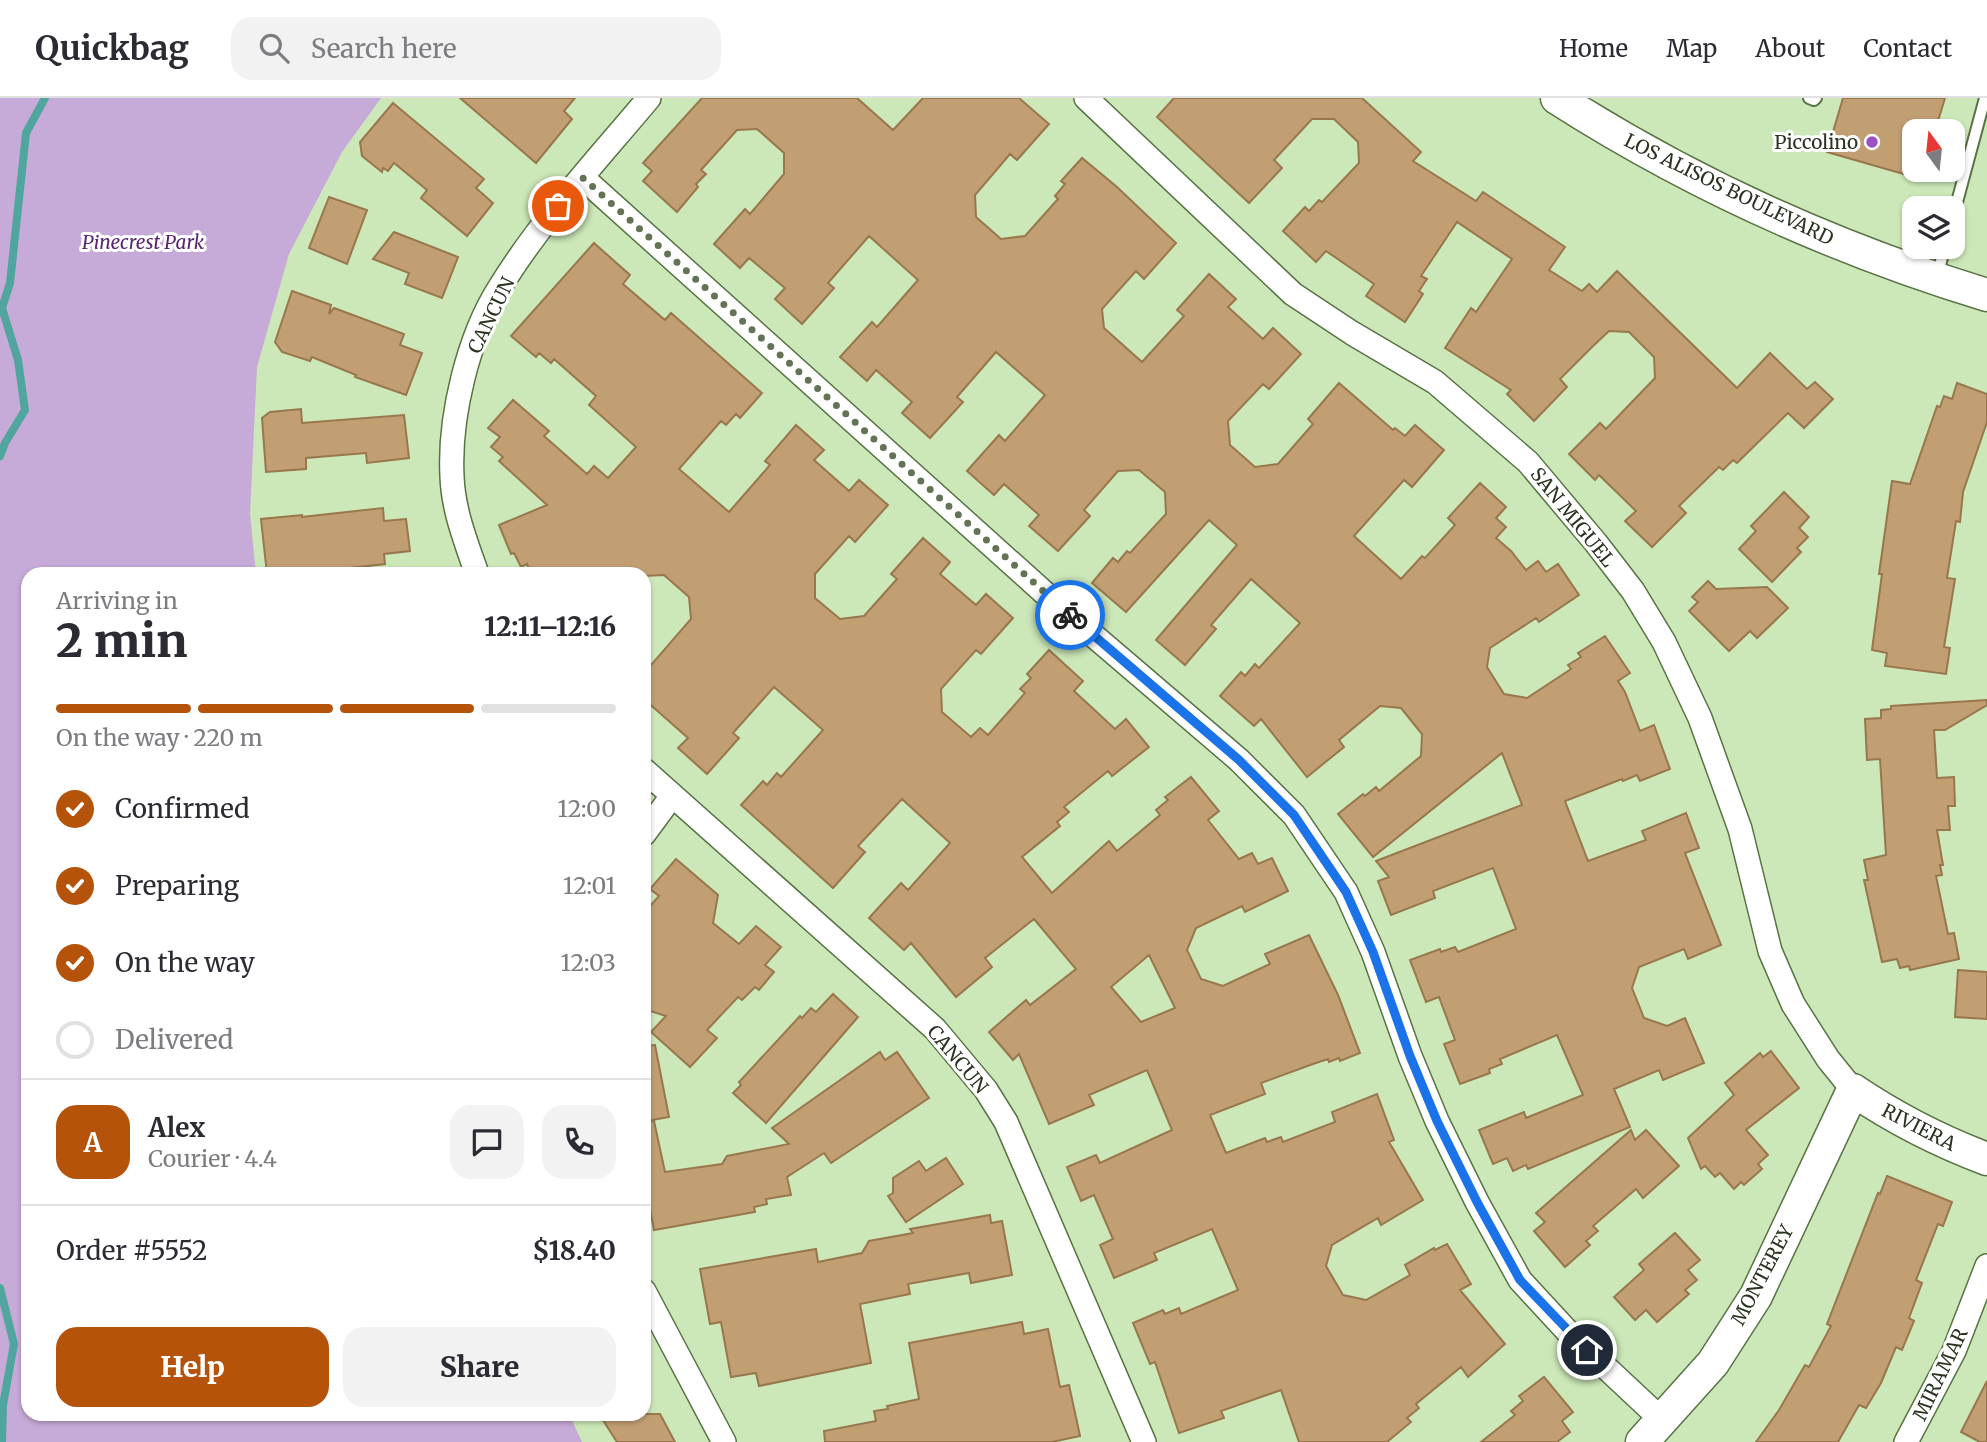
<!DOCTYPE html>
<meta charset="utf-8">
<style>
:root{--surface:#fff;--page:#f2f2f3;--text:#2b2b33;--muted:#7c7c81;--line:#e1e1e2;--accent:#b45309}
body{margin:0;font-family:Merriweather,serif;background:var(--page);color:var(--text);height:100vh;display:flex;flex-direction:column;font-size:26px;white-space:nowrap}
*{box-sizing:border-box;margin:0}
p{font-size:23px;color:var(--muted)}
.icon{flex:none;width:38px;height:38px;fill:none;stroke:currentColor;stroke-width:2;stroke-linecap:round;stroke-linejoin:round}
.map{position:relative;flex:1;overflow:hidden}
.panel{position:absolute;left:21px;top:469px;width:630px;height:854px;display:flex;flex-direction:column;background:var(--surface);border-radius:21px;box-shadow:0 2px 5px #0004}
.panel>*{flex:none}
.needle{width:46px;rotate:345deg}
.buttons{position:absolute;left:1902px;top:21px;display:grid;gap:14px}
.buttons a{display:grid;place-items:center;width:63px;height:63px;border-radius:14px;background:var(--surface);box-shadow:0 2px 5px #0004;font-size:35px}
.pin{position:absolute;display:grid;place-items:center;width:60px;height:60px;color:#fff;margin:-30px;border:4px solid #fff;border-radius:50%;box-shadow:0 2px 7px #0007}
.courier{position:absolute;display:grid;place-items:center;width:70px;height:70px;margin:-35px;border:5px solid #1a73e8;border-radius:50%;background:#fff;color:#222;box-shadow:0 2px 9px #0007}
.headline em{font-style:normal;font-weight:800}
.headline div{display:flex;flex-direction:column-reverse}
.headline{display:flex;align-items:center;justify-content:space-between;height:119px;padding:0 35px}
h1{font-size:46px;font-weight:800;line-height:52px}
.bar{display:grid;grid-template-columns:repeat(4,1fr);gap:10px 7px;align-content:center;height:84px;padding:0 35px}
.bar i{height:9px;border-radius:5px;background:var(--line)}
.bar .current{background:var(--accent)}
.bar p{grid-column:span 4}
.line{display:flex;align-items:center;gap:18px;padding:0 35px;border-top:2px solid var(--line)}
.line div{flex:1}
.round{display:grid;place-items:center;flex:none;width:74px;height:74px;border-radius:21px;background:var(--page)}
ol{padding:0 35px;list-style:none}
li{display:flex;align-items:center;gap:21px;height:77px}
li p{margin-inline-start:auto}
li .icon{padding:7px;border-radius:50%;background:var(--accent);color:#fff;stroke-width:4}
li:last-child{color:var(--muted)}
li i{width:38px;height:38px;border:4px solid var(--line);border-radius:50%}
.button{display:flex;gap:14px;margin-top:auto;padding:14px 35px}
.button a{flex:1;height:80px;border-radius:21px;background:var(--accent);color:#fff;font-size:28px;font-weight:800;line-height:80px;text-align:center}
.button a+a{background:var(--page);color:var(--text)}
header{display:flex;align-items:center;gap:42px;box-sizing:border-box;height:98px;padding:0 35px;background:var(--surface);border-bottom:2px solid var(--line)}
header strong{font-size:33px}
nav{display:flex;gap:38px;margin-inline-start:auto;font-size:24px}
.search{width:490px;height:63px;background:var(--page);display:flex;align-items:center;gap:18px;box-sizing:border-box;padding:0 24px;border-radius:21px;color:var(--muted);font-size:26px}
.map>svg:first-child{display:block}
.green{fill:#c6aad7}
.lines{fill:none;stroke-linecap:round;stroke-linejoin:round}
.stream{stroke:#50a69e;stroke-width:8}
.building{fill:#c19f73;stroke:#98774d;stroke-width:2;fill-rule:evenodd}
.lane-casing{stroke:#597246;stroke-width:14}
.street-casing{stroke:#597246;stroke-width:26}
.secondary-casing{stroke:#597246;stroke-width:35}
.lane{stroke:#fff;stroke-width:10}
.street{stroke:#fff;stroke-width:23}
.secondary{stroke:#fff;stroke-width:32}
.done{stroke:#627356;stroke-width:7;stroke-dasharray:0 12.6}
.route{stroke:#1a73e8;stroke-width:9}
.poi-dot{fill:#9c50c2;stroke:#fff;stroke-width:2.5}
.labels{text-anchor:middle;stroke-width:6;stroke-linejoin:round;paint-order:stroke}
.poi-label{font-size:19px;fill:#293421;stroke:#fff;text-anchor:end}
.street-label{font-size:19px;fill:#293421;stroke:#fff}
.park-label{font-size:19px;font-style:italic;fill:#5a2474;stroke:#fff}
</style>
<header>
<strong>Quickbag</strong>
<div class="search"><svg class="icon" aria-label="search" viewBox="0 0 24 24"><circle cx="10" cy="10" r="6"/><path d="M15 15l6 6"/></svg>Search here</div>
<nav><a>Home</a><a>Map</a><a>About</a><a>Contact</a></nav>
</header>
<div class="map">
<svg width="1987" height="1344" viewBox="0 0 1987 1344">
<rect width="100%" height="100%" fill="#cce8b8"/>
<!-- green -->
<polygon class="green" points="0,0 381,0 342,54 289,156 257,269 250,416 256,476 28,476 28,1316 569,1316 582,1344 0,1344"/>
<g class="lines">
<!-- stream -->
<g class="stream">
<polyline points="0,358 5,345 25,312 18,262 2,210 10,185 26,35 45,0"/>
<polyline points="0,1190 14,1246 3,1307 2,1344"/>
</g>
</g>
<!-- building -->
<g class="building">
<polygon points="460,0 575,0 564,13 572,21 536,65"/>
<polygon points="702,0 857,0 893,32 923,0 1019,0 1049,26 1017,62 1010,56 975,97 976,119 1001,141 1025,138 1058,101 1055,98 1065,86 1061,83 1082,60 1117,89 1176,145 1144,181 1136,173 1102,211 1104,230 1142,264 1184,218 1177,212 1209,176 1236,201 1228,209 1263,241 1273,230 1301,256 1269,291 1263,286 1228,323 1230,347 1255,369 1278,366 1313,326 1308,321 1339,285 1393,332 1395,330 1405,338 1415,327 1444,352 1412,389 1404,382 1354,438 1401,481 1422,458 1425,460 1455,427 1448,420 1480,385 1506,409 1496,420 1506,429 1496,440 1511,453 1526,472 1538,463 1546,474 1558,466 1579,497 1539,524 1536,520 1490,550 1487,569 1504,596 1527,600 1571,571 1568,567 1581,559 1578,555 1605,538 1630,575 1618,583 1625,594 1640,633 1654,627 1670,671 1640,683 1637,677 1623,683 1622,681 1565,703 1588,763 1646,742 1642,733 1686,715 1699,750 1685,755 1721,847 1688,861 1684,851 1639,869 1632,890 1644,920 1667,928 1685,920 1704,965 1663,982 1659,972 1614,991 1630,1029 1528,1071 1526,1067 1513,1073 1507,1060 1493,1066 1479,1032 1524,1014 1526,1020 1583,997 1557,937 1500,961 1502,966 1489,971 1490,975 1460,986 1444,946 1455,942 1439,899 1426,904 1410,862 1440,851 1441,854 1455,849 1458,854 1516,831 1493,770 1433,793 1435,800 1391,817 1378,783 1389,779 1376,763 1522,707 1502,655 1373,759 1338,716 1363,696 1365,698 1376,689 1379,693 1421,658 1422,636 1401,610 1380,608 1339,642 1344,649 1307,679 1261,621 1254,628 1220,598 1241,574 1245,578 1255,566 1259,570 1300,525 1251,481 1211,527 1216,531 1185,567 1156,542 1237,447 1209,422 1126,514 1092,485 1113,460 1118,464 1127,453 1130,455 1166,416 1165,394 1139,372 1118,373 1084,412 1090,418 1058,453 1029,428 1039,417 1004,386 994,397 967,373 999,337 1005,343 1045,297 996,254 957,299 963,304 930,340 902,315 912,304 876,272 867,283 840,259 872,224 877,229 918,182 869,138 828,185 834,190 802,226 775,201 785,190 749,160 740,170 714,146 745,111 750,116 784,76 784,55 757,31 737,32 701,72 706,76 696,86 698,89 677,114 643,83 652,73 643,65"/>
<polygon points="1174,0 1362,0 1421,54 1413,63 1476,103 1483,94 1565,149 1549,172 1582,193 1589,186 1597,194 1617,173 1737,290 1770,255 1807,291 1815,284 1833,301 1804,330 1788,315 1737,365 1733,362 1723,372 1719,369 1679,408 1686,415 1652,449 1625,423 1636,413 1599,377 1595,382 1569,356 1600,325 1606,331 1655,280 1654,259 1629,234 1609,233 1592,249 1560,281 1567,289 1534,323 1507,296 1511,292 1445,250 1471,210 1476,214 1512,161 1457,124 1421,178 1427,181 1419,193 1423,196 1405,224 1366,198 1374,186 1326,153 1316,164 1283,133 1305,109 1309,113 1319,102 1322,104 1359,65 1358,44 1334,21 1312,21 1274,62 1282,70 1249,105 1157,19"/>
<polygon points="1843,0 1945,0 1935,33 1914,33 1914,72 1924,72 1921,81 1827,54"/>
<polygon points="393,5 484,81 476,90 493,105 467,138 421,100 427,92 394,65 388,73 383,70 382,74 362,58 360,44"/>
<polygon points="329,99 367,112 347,166 309,150"/>
<polygon points="394,134 458,159 442,200 405,186 409,175 373,161"/>
<path d="M594 145 630 177 623 186 665 222 671 215 762 295 740 320 736 316 726 327 721 323 679 371 729 414 770 367 765 363 796 327 824 352 814 362 849 393 859 382 888 407 855 444 849 438 815 476V500L840 521 864 518 897 481 891 476 923 440 950 464 940 476 976 507 986 496 1013 520 981 556 976 552 941 591 942 614 971 639 980 630 988 637 1025 595 1020 591 1031 580 1027 576 1049 552 1083 583 1074 593 1115 631 1126 621 1149 649 1112 678 1108 673 1064 709 1069 714 1057 724 1060 728 1022 759 1052 795 1109 743 1117 753 1160 717 1156 712 1168 702 1165 699 1191 679 1219 713 1208 722 1239 761 1252 755 1258 766 1272 760 1288 793 1245 814 1242 808 1196 830 1187 852 1201 881 1223 888 1270 866 1265 856 1309 837 1338 897 1360 955 1340 963 1339 960 1329 964 1328 961 1313 966 1261 985 1265 996 1210 1017 1226 1055 1265 1040 1267 1044 1281 1039 1283 1044 1335 1024 1332 1014 1377 996 1394 1042 1389 1044 1423 1102 1381 1127 1378 1120 1332 1147 1326 1168 1343 1197 1366 1202 1410 1177 1405 1167 1434 1150 1435 1152 1447 1146 1471 1186 1460 1192 1505 1246 1468 1279 1461 1269 1416 1306 1419 1310 1407 1320 1411 1324 1387 1344H1299L1281 1292 1221 1313 1224 1320 1179 1335 1155 1264 1150 1266 1133 1225 1163 1212 1165 1216 1179 1210 1181 1216 1238 1192 1212 1131 1154 1155 1157 1162 1114 1180 1100 1147 1113 1141 1094 1097 1081 1103 1067 1069 1096 1057 1100 1065 1172 1032 1147 972 1089 997 1094 1007 1049 1026 1019 956 1013 962 989 934 1026 902 1030 907 1076 871 1034 821 985 860 992 869 956 899 911 845 904 852 869 820 901 785 908 792 950 745 902 701 858 748 865 754 833 790 741 707 763 683 767 687 777 675 781 679 823 632 774 589 733 635 739 640 707 676 678 650 688 640 644 601V575L691 521 689 499 664 477 644 478V476H531L527 466 521 469 514 455 511 456 499 427 547 407 499 363 503 359 491 349 500 339 488 330 513 302 549 333 544 338 587 376 594 368 608 380 636 349 589 307 596 298 554 261 551 265 539 255 536 259 511 238ZM1149 857 1175 910 1141 924 1111 889Z"/>
<polygon points="292,193 331,207 329,216 334,210 404,236 400,247 422,255 406,297 355,279 356,277 312,259 310,263 282,254 275,244"/>
<polygon points="1957,285 1987,296 1987,324 1963,394 1960,424 1956,423 1947,480 1955,481 1944,549 1950,550 1946,576 1885,568 1887,555 1872,552 1882,476 1879,476 1892,383 1910,386 1937,308 1940,309 1944,298 1952,301"/>
<polygon points="301,311 302,325 404,317 409,360 367,365 366,355 306,360 306,371 266,374 262,320 270,314"/>
<polygon points="1784,394 1809,419 1799,430 1808,439 1797,450 1801,454 1772,484 1739,451 1756,433 1751,428"/>
<polygon points="383,410 384,423 406,421 410,453 384,456 385,466 297,476 267,476 261,421 302,417 302,419"/>
<polygon points="1708,483 1716,491 1767,489 1788,510 1757,540 1750,533 1729,553 1689,513 1698,504 1692,499"/>
<polygon points="1987,602 1987,607 1945,632 1934,632 1937,680 1954,679 1955,708 1948,708 1950,732 1937,732 1943,767 1940,767 1942,777 1936,778 1948,836 1954,835 1959,861 1910,872 1909,868 1900,870 1897,861 1882,864 1864,782 1868,782 1864,762 1886,757 1880,661 1867,662 1865,621 1881,620 1881,612 1891,611 1891,608"/>
<polygon points="676,761 718,797 713,825 739,846 756,828 781,849 765,867 774,874 759,892 755,889 742,902 738,899 707,932 717,940 690,969 651,934 666,918 644,911 644,815 659,798 650,791"/>
<polygon points="1958,872 1987,874 1987,921 1955,919"/>
<polygon points="833,896 858,919 766,1025 733,995 741,987 739,984 800,918 802,920 811,910 816,914"/>
<polygon points="655,947 669,1019 647,1023 654,1023 665,1074 722,1066 727,1058 789,1046 772,1030 880,954 885,962 897,954 929,1000 831,1065 824,1055 787,1079 791,1097 766,1101 767,1106 754,1109 755,1114 654,1132 644,1080 644,948"/>
<polygon points="1771,953 1799,990 1746,1032 1768,1057 1758,1066 1762,1071 1744,1087 1741,1084 1734,1091 1720,1075 1715,1079 1705,1068 1701,1071 1688,1040 1734,997 1725,985 1760,955 1763,959"/>
<polygon points="1631,1032 1635,1042 1646,1032 1679,1068 1643,1100 1636,1091 1593,1128 1598,1133 1586,1143 1590,1147 1565,1169 1534,1133 1545,1124 1536,1115"/>
<polygon points="946,1060 963,1086 906,1124 888,1098 893,1095 893,1080 919,1063 926,1073"/>
<polygon points="1887,1078 1952,1104 1943,1128 1938,1126 1916,1182 1922,1185 1909,1220 1914,1223 1902,1252 1896,1249 1881,1285 1866,1310 1859,1307 1838,1344 1756,1344 1779,1312 1805,1267 1809,1269 1831,1228 1827,1226 1878,1095 1880,1096"/>
<polygon points="990,1117 991,1125 1002,1123 1012,1177 971,1185 969,1175 908,1186 910,1196 860,1206 871,1265 759,1288 756,1275 731,1279 721,1224 710,1226 700,1171 816,1151 818,1164 862,1155 869,1143 913,1135 910,1131"/>
<polygon points="1675,1135 1700,1162 1688,1172 1697,1182 1685,1192 1689,1196 1657,1224 1646,1212 1635,1222 1614,1199 1644,1172 1639,1166"/>
<polygon points="1022,1224 1024,1236 1048,1231 1060,1289 1069,1287 1080,1338 1052,1344 825,1344 824,1333 876,1323 874,1313 888,1311 887,1308 919,1301 909,1245"/>
<polygon points="1544,1279 1573,1314 1562,1323 1570,1334 1557,1344 1481,1344 1515,1317 1511,1313 1523,1303 1519,1298"/>
<polygon points="1987,1283 1987,1344 1980,1344 1961,1334"/>
<polygon points="599,1316 660,1316 675,1344 617,1344"/>
</g>
<g class="lines">
<defs>
<g id="lane">
<polyline points="1809,0 1814,2 1816,0"/>
<polyline points="1953,119 1985,0"/>
<polyline points="1937,178 1945,149"/>
</g>
<g id="street">
<polyline points="1086,0 1293,196 1352,235 1435,284 1528,364 1596,445 1633,493 1664,544 1700,620 1740,731 1770,853 1793,906 1828,961 1853,992"/>
<polyline points="583,80 1059,508 1239,662 1294,717 1346,794 1373,854 1410,958 1437,1023 1477,1104 1520,1182 1568,1234 1663,1323"/>
<path d="M477 476C466 444 453 412 452 378 449 319 468 239 500 189 542 121 598 61 649 0"/>
<polyline points="644,672 935,931 986,992 1006,1024 1144,1344"/>
<polyline points="644,736 672,698"/>
<polyline points="644,1193 724,1344"/>
<polyline points="1906,1344 1954,1253 1987,1168"/>
</g>
<g id="secondary">
<path d="M1557 0C1690 85 1836 151 1987 197"/>
<path d="M1642 1344 1713 1265 1756 1198 1853 992C1896 1021 1939 1043 1987 1061"/>
</g>
</defs>
<!-- lane casing -->
<use href="#lane" class="lane-casing"/>
<!-- street casing -->
<use href="#street" class="street-casing"/>
<!-- secondary casing -->
<use href="#secondary" class="secondary-casing"/>
<!-- lane -->
<use href="#lane" class="lane"/>
<!-- street -->
<use href="#street" class="street"/>
<!-- secondary -->
<use href="#secondary" class="secondary"/>
</g>
<g class="lines">
<!-- done -->
<polyline class="done" points="558,108 583,80 1070,517"/>
<!-- route -->
<polyline class="route" points="1070,517 1239,662 1294,717 1346,794 1373,854 1410,958 1437,1023 1477,1104 1520,1182 1587,1252"/>
</g>
<!-- markers -->
<circle class="poi-dot" cx="1872" cy="44" r="7"/>
<g class="labels">
<!-- poi labels -->
<g class="poi-label">
<text x="1858" y="51">Piccolino</text>
</g>
<!-- street labels -->
<g class="street-label">
<text transform="translate(1729 91) rotate(26)" y="7">LOS ALISOS BOULEVARD</text>
<text transform="translate(491 217) rotate(-64)" y="7">CANCUN</text>
<text transform="translate(1573 419) rotate(51)" y="7">SAN MIGUEL</text>
<text transform="translate(958 961) rotate(50)" y="7">CANCUN</text>
<text transform="translate(1919 1029) rotate(27)" y="7">RIVIERA</text>
<text transform="translate(1762 1177) rotate(-62)" y="7">MONTEREY</text>
<text transform="translate(1940 1276) rotate(-64)" y="7">MIRAMAR</text>
</g>
<!-- park labels -->
<g class="park-label">
<text x="143" y="151">Pinecrest Park</text>
</g>
</g>
</svg>
<div class="buttons">
<a><svg class="needle" viewBox="-14 -14 28 28"><path d="M0-13l5 13h-10z" fill="#e53935"/><path d="M0 13l5-13h-10z" fill="#7c7c81"/></svg></a>
<a><svg class="icon" aria-label="layers" viewBox="0 0 24 24"><path d="M12 4l9 5-9 5-9-5zM3 14l9 5 9-5"/></svg></a>
</div>
<div class="pin" style="left:558px;top:108px;background:#ea580c"><svg class="icon" aria-label="bag" viewBox="0 0 24 24"><path d="M5 8h14l-1 12H6zM9 8a3 3 0 0 1 6 0"/></svg></div>
<div class="pin" style="left:1587px;top:1252px;background:#1f2937"><svg class="icon" aria-label="home" viewBox="0 0 24 24"><path d="M3 11l9-7 9 7M6 9v11h12V9"/></svg></div>
<div class="courier" style="left:1070px;top:517px"><svg class="icon" aria-label="bike" viewBox="0 0 24 24"><circle cx="6" cy="16" r="4"/><circle cx="18" cy="16" r="4"/><path d="M6 16l4-8h5l3 8M10 8l3 8H6M13 5h3"/></svg></div>
<section class="panel">
<div class="headline"><div><h1>2 min</h1><p>Arriving in</p></div><em>12:11–12:16</em></div>
<div class="bar"><i class="current"></i><i class="current"></i><i class="current"></i><i></i><p>On the way · 220 m</p></div>
<ol>
<li><svg class="icon" aria-label="check" viewBox="0 0 24 24"><path d="M5 12l5 5 9-10"/></svg>Confirmed<p>12:00</p></li>
<li><svg class="icon" aria-label="check" viewBox="0 0 24 24"><path d="M5 12l5 5 9-10"/></svg>Preparing<p>12:01</p></li>
<li><svg class="icon" aria-label="check" viewBox="0 0 24 24"><path d="M5 12l5 5 9-10"/></svg>On the way<p>12:03</p></li>
<li><i></i>Delivered</li>
</ol>
<div class="line" style="height:126px"><b class="round" style="background:var(--accent);color:#fff">A</b><div><b>Alex</b><p>Courier · 4.4</p></div><a class="round"><svg class="icon" aria-label="chat" viewBox="0 0 24 24"><path d="M4 5h16v11H9l-5 4z"/></svg></a><a class="round"><svg class="icon" aria-label="phone" viewBox="0 0 24 24"><path d="M5 4h4l2 5-3 2q2 4 5 5l2-3 5 2v4C11 20 4 13 5 4z"/></svg></a></div>
<div class="line" style="height:91px"><div>Order #5552</div><b>$18.40</b></div>
<div class="button"><a>Help</a><a>Share</a></div>
</section>
</div>
